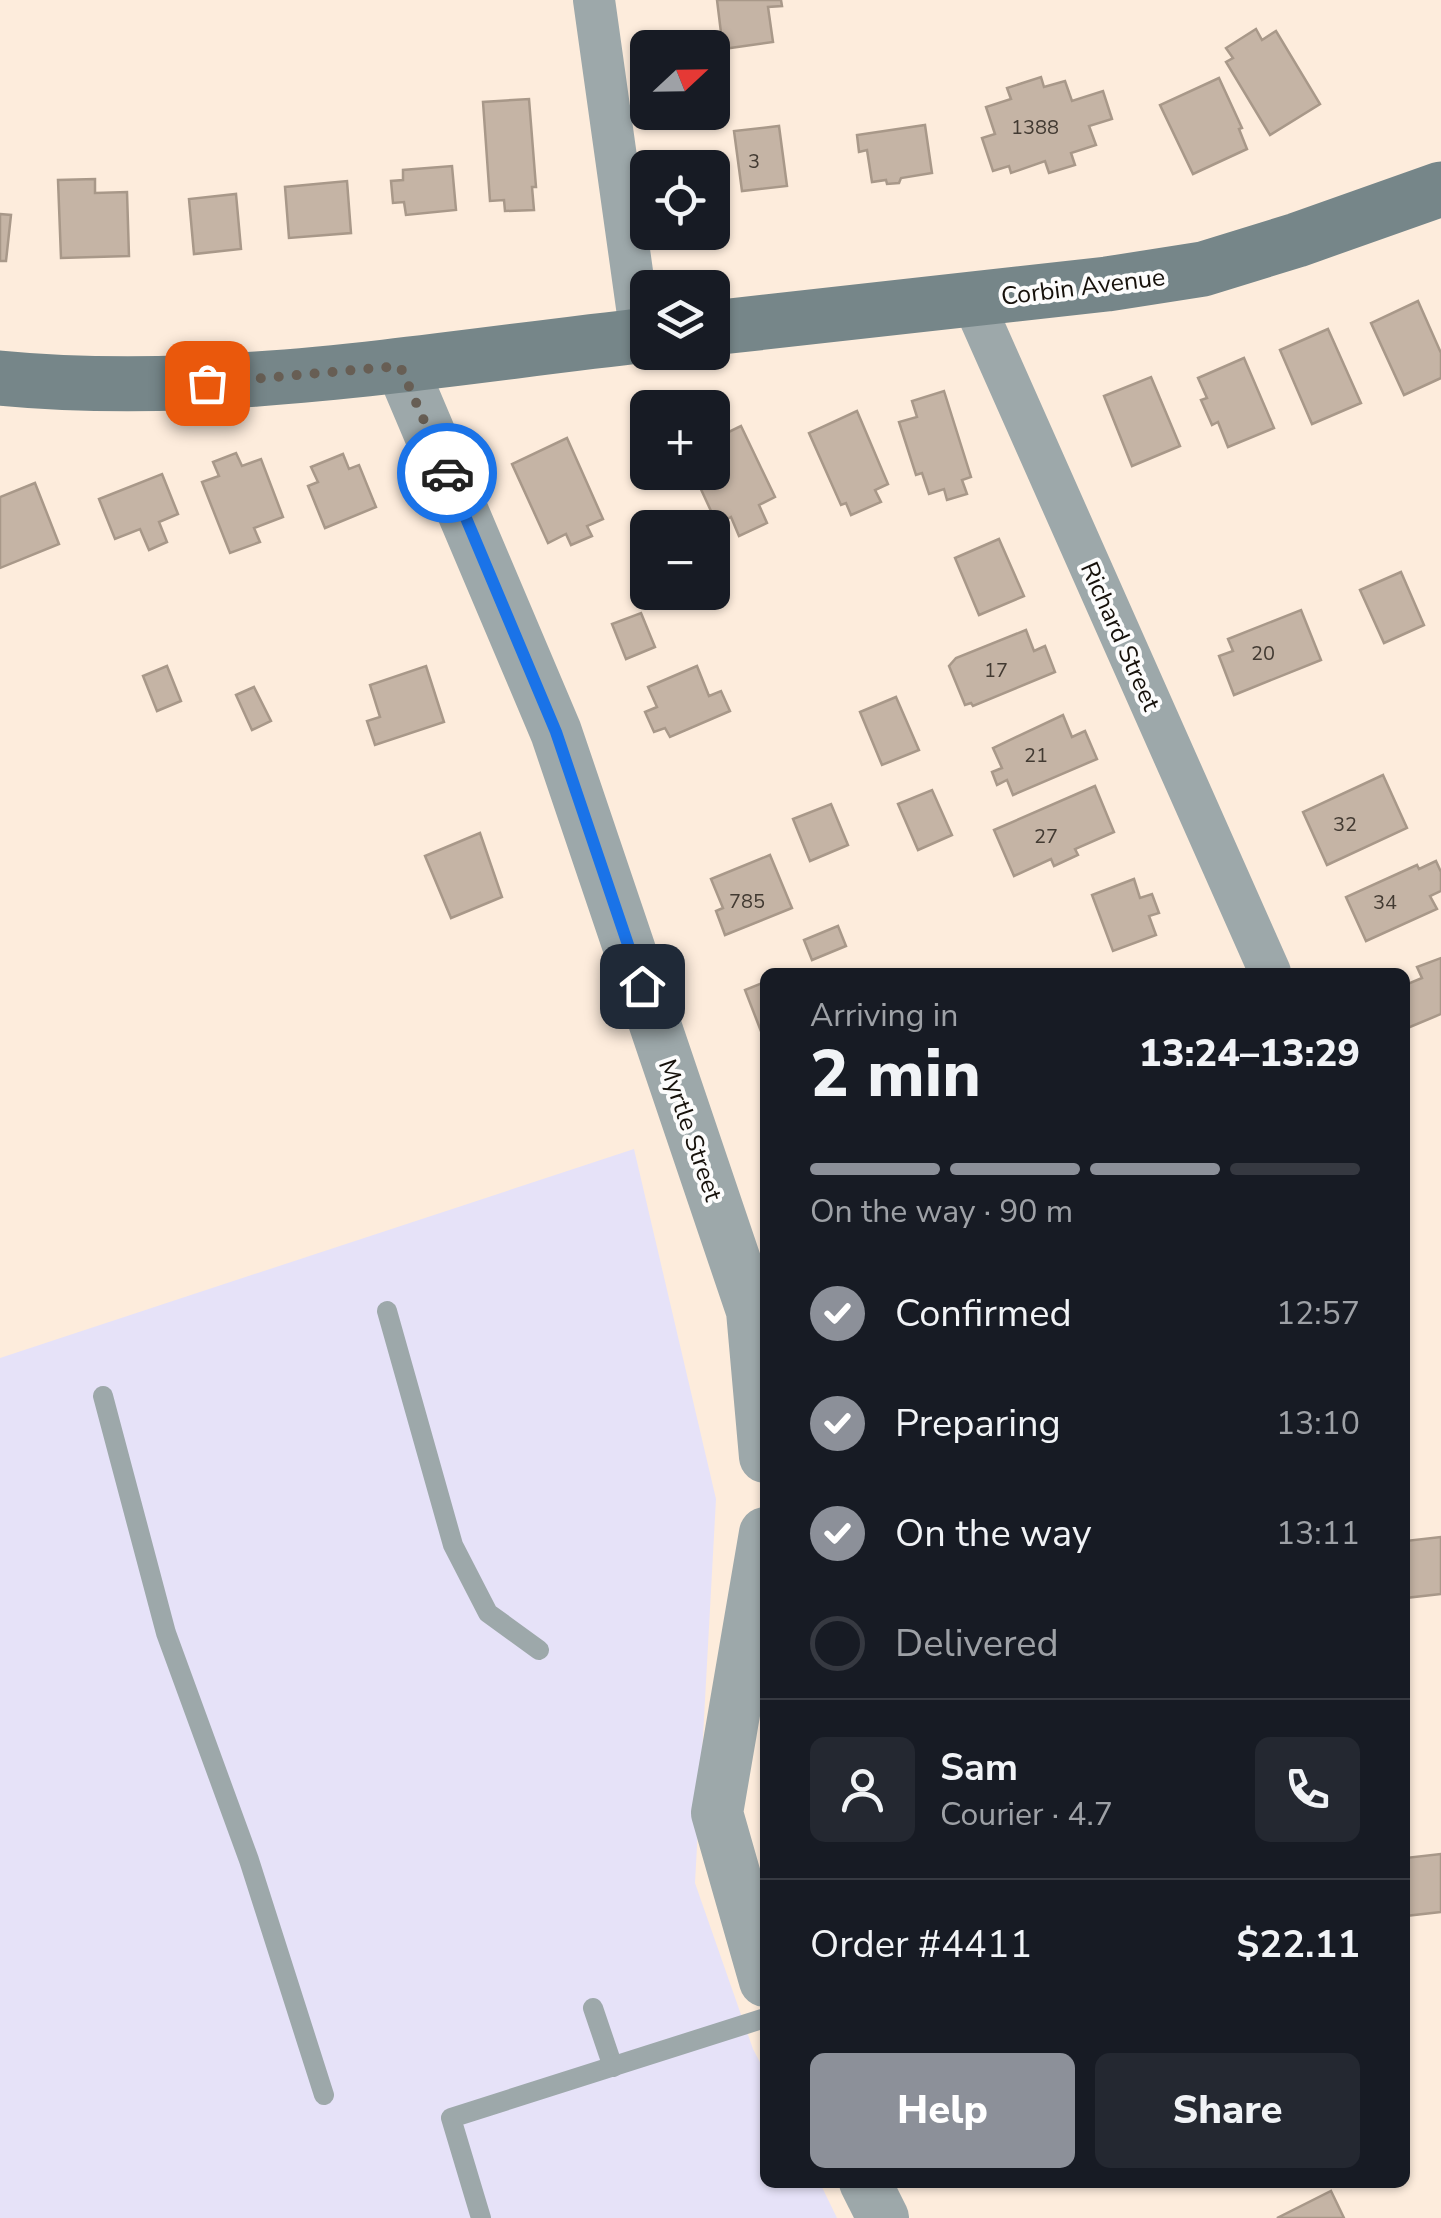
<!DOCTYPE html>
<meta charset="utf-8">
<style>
:root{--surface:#171b24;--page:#242831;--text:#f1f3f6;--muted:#9ea1a6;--line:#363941;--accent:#8c9099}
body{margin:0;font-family:"Nunito Sans",sans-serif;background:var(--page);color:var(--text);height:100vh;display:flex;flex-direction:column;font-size:38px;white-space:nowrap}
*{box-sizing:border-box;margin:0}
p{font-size:32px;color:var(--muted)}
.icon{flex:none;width:55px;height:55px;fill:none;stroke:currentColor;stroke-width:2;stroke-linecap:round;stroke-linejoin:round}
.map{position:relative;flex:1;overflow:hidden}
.side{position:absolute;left:760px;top:968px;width:650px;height:1220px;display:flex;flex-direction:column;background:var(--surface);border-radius:15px;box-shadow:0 2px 8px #0004}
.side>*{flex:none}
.needle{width:65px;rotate:68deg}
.fabs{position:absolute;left:630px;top:30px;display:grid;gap:20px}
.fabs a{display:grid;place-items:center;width:100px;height:100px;border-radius:15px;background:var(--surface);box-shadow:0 2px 8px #0004;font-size:50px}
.pin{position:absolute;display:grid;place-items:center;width:85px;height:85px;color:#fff;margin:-42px;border-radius:20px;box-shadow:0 5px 15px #0006}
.courier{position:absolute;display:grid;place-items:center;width:100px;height:100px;margin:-50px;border:8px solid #1a73e8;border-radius:50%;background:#fff;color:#222;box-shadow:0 2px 12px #0007}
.headline em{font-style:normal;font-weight:800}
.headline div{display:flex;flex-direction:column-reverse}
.headline{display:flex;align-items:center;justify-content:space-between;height:170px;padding:0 50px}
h1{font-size:65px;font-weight:800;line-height:75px}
.bar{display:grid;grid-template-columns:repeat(4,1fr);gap:15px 10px;align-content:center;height:120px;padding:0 50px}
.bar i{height:12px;border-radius:8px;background:var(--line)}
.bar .selected{background:var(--accent)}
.bar p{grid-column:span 4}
.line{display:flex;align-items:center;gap:25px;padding:0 50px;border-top:2px solid var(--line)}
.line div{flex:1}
.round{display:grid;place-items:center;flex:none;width:105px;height:105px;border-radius:15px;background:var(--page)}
ol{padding:0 50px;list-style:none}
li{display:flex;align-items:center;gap:30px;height:110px}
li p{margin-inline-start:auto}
li .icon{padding:10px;border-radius:50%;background:var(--accent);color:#fff;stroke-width:4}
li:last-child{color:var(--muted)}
li i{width:55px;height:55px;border:5px solid var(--line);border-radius:50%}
.cta{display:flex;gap:20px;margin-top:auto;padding:20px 50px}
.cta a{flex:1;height:115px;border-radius:15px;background:var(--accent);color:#fff;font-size:40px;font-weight:800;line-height:115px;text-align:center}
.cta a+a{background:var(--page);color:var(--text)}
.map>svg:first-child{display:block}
.industrial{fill:#e6e2f8}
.building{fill:#c5b4a5;stroke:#a89889;stroke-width:2.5}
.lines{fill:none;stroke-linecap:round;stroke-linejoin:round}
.service{stroke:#9da8aa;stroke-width:20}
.minor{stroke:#9da8aa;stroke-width:42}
.tertiary{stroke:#9da8aa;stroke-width:52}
.secondary{stroke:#768689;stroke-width:55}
.done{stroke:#675e54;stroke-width:10;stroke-dasharray:0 18}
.route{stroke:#1a73e8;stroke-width:12}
.labels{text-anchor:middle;stroke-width:8;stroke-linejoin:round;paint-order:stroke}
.number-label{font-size:20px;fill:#423a32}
.street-label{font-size:25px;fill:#16110b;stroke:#fcfcfc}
</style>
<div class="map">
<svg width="1441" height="2218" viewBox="0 0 1441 2218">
<rect width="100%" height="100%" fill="#fdecdc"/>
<!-- industrial -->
<polygon class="industrial" points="634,1149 716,1499 695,1883 753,2049 765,2072 765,2182 820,2183 837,2218 0,2218 0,1358"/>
<!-- building -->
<g class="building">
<polygon points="717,0 781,0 782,6 768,7 773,42 723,49"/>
<polygon points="1256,29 1262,40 1276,31 1320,104 1270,135 1226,62 1233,58 1226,48"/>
<polygon points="1041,77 1044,87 1065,81 1072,101 1103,91 1112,119 1089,126 1096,145 1071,153 1075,165 1049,173 1045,161 1011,173 1009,166 993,171 982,138 995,134 986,107 1011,99 1007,88"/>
<polygon points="1219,78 1242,128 1239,129 1247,149 1193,174 1160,105"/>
<polygon points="529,99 536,187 532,187 534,210 505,211 504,200 490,201 483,102"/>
<polygon points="925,125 932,173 901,178 899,183 887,184 886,180 872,182 867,150 859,152 857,135"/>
<polygon points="779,126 787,186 742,191 734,131"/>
<polygon points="452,166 456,210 406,215 404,202 393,203 391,181 403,180 403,170"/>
<polygon points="95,179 95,193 127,192 129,256 61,258 58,180"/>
<polygon points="347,181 351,233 289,238 285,187"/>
<polygon points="236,194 241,249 194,254 189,199"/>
<polygon points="0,214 11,215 6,261 0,261"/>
<polygon points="1418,301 1441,353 1441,378 1404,395 1371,323"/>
<polygon points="1328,329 1361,403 1312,424 1280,350"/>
<polygon points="1244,358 1274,428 1228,447 1218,422 1212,425 1201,400 1207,398 1198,378"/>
<polygon points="1151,377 1180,446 1132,466 1104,396"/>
<polygon points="944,391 971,477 962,480 967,494 947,500 944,489 929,494 922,473 916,475 899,422 917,417 912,401"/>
<polygon points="857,411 888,484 875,490 881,502 851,515 846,503 841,505 809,433"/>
<polygon points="741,426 775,497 759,505 767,523 739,536 731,517 717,524 693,472 712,472 712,440"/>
<polygon points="567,438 603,519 587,526 592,536 571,545 566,534 548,543 512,464"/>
<polygon points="236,453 242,466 261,459 283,517 254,528 260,542 230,553 202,482 219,476 213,462"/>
<polygon points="343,454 349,469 359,465 376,507 325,528 308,486 318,482 311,467"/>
<polygon points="162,474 178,514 159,522 167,542 149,550 140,529 115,539 99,499"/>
<polygon points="35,483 59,544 0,568 0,497"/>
<polygon points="999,539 1024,596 979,615 955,558"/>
<polygon points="1401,572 1424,625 1384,643 1360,590"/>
<polygon points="1301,610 1321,660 1234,695 1219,656 1233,651 1228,639"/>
<polygon points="641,613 655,647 626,659 612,624"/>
<polygon points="1026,630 1034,651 1045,646 1055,672 973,706 971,703 965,705 949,666 956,658"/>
<polygon points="167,666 181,701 157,711 143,676"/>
<polygon points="426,666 444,722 375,745 367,721 380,717 370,685"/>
<polygon points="697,666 709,696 721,691 730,711 670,737 665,728 654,732 645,712 657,707 648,687"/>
<polygon points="254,687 271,721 252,730 236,695"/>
<polygon points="896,697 919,750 882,765 860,712"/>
<polygon points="1063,715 1072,737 1085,731 1097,759 1013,795 1007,780 997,785 992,772 1002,768 993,748"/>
<polygon points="1383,775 1407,828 1327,865 1303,812"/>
<polygon points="1095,786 1114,832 1075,849 1078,855 1054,866 1051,859 1014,876 994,830"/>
<polygon points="932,790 952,835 918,850 898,804"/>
<polygon points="831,804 848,845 810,861 793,819"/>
<polygon points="480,833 502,897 451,918 425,856"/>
<polygon points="770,855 792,908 725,935 716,911 723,908 711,879"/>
<polygon points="1436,861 1441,872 1441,891 1430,896 1437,909 1366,941 1346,897 1417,865 1419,869"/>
<polygon points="1134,879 1140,898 1152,894 1159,913 1149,916 1156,935 1113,951 1092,895"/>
<polygon points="838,926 846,946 812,960 804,940"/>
<polygon points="1441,958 1441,1014 1405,1029 1405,985 1422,978 1417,967"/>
<polygon points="765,982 765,1039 764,1039 745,990"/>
<polygon points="1441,1537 1441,1594 1405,1598 1405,1541"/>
<polygon points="1441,1854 1441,1912 1405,1916 1405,1858"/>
<polygon points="1331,2191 1344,2218 1277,2218"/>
</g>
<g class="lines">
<!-- service -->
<g class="service">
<polyline points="387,1311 453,1545 488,1613 539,1650"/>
<polyline points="103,1396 166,1633 249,1860 324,2095"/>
<polyline points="593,2008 613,2067"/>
<polyline points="481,2218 451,2118 765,2018"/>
</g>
<!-- minor -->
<g class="minor">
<polyline points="594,0 641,336"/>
<polyline points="972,300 1270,972"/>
</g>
<!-- tertiary -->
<g class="tertiary">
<polyline points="401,366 556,732 752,1311 765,1457"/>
<polyline points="765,1533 717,1813 765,1981"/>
<polyline points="865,2182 883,2218"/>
</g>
<!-- secondary -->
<g class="secondary">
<polyline points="712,328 1107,284 1203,269 1297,240 1441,189"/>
<path d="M0 378C217 399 432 359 648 335"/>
</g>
</g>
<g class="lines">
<!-- done -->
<polyline class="done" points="207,383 400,366 447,473"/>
<!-- route -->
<polyline class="route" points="447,473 556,732 642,986"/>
</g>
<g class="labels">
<!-- number labels -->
<g class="number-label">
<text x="1035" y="134">1388</text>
<text x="754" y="168">3</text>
<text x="1263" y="660">20</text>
<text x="996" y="677">17</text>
<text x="1036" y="762">21</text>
<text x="1345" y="831">32</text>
<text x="1046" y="843">27</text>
<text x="747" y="908">785</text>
<text x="1385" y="909">34</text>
</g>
<!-- street labels -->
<g class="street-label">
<text transform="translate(1083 286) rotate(-7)" y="9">Corbin Avenue</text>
<text transform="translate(1121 636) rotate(66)" y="9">Richard Street</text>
<text transform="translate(691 1130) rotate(71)" y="9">Myrtle Street</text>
</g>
</g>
</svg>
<div class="fabs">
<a><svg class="needle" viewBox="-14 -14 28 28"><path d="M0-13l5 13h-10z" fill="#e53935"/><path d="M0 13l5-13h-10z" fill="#9ea1a6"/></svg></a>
<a><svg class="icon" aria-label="locate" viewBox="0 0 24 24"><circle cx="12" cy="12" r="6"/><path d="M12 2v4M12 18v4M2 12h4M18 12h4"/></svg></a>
<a><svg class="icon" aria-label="layers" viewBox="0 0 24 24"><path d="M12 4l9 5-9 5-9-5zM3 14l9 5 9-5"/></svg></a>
<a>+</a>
<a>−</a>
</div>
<div class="pin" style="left:207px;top:383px;background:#ea580c"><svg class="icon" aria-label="bag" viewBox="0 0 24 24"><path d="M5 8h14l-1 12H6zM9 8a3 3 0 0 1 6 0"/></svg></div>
<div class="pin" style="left:642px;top:986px;background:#1f2937"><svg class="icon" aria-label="home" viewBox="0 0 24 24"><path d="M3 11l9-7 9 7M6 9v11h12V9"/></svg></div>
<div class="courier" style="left:447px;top:473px"><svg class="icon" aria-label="car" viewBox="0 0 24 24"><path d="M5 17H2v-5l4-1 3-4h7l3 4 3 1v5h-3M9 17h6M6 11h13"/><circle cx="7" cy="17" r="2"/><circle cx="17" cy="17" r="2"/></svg></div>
<section class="side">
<div class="headline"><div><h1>2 min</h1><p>Arriving in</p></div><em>13:24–13:29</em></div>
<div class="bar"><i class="selected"></i><i class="selected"></i><i class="selected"></i><i></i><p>On the way · 90 m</p></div>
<ol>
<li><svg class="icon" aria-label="check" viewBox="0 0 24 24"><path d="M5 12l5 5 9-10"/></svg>Confirmed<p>12:57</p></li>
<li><svg class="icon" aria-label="check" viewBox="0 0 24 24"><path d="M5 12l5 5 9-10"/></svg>Preparing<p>13:10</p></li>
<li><svg class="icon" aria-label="check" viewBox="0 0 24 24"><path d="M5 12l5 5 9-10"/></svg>On the way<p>13:11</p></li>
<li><i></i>Delivered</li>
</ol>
<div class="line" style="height:180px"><a class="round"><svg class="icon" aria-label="person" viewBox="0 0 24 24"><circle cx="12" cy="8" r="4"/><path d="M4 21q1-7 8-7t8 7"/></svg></a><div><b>Sam</b><p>Courier · 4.7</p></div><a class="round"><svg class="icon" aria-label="phone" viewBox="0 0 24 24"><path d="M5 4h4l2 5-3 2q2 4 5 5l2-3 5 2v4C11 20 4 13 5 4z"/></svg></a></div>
<div class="line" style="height:130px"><div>Order #4411</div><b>$22.11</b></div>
<div class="cta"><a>Help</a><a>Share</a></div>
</section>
</div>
